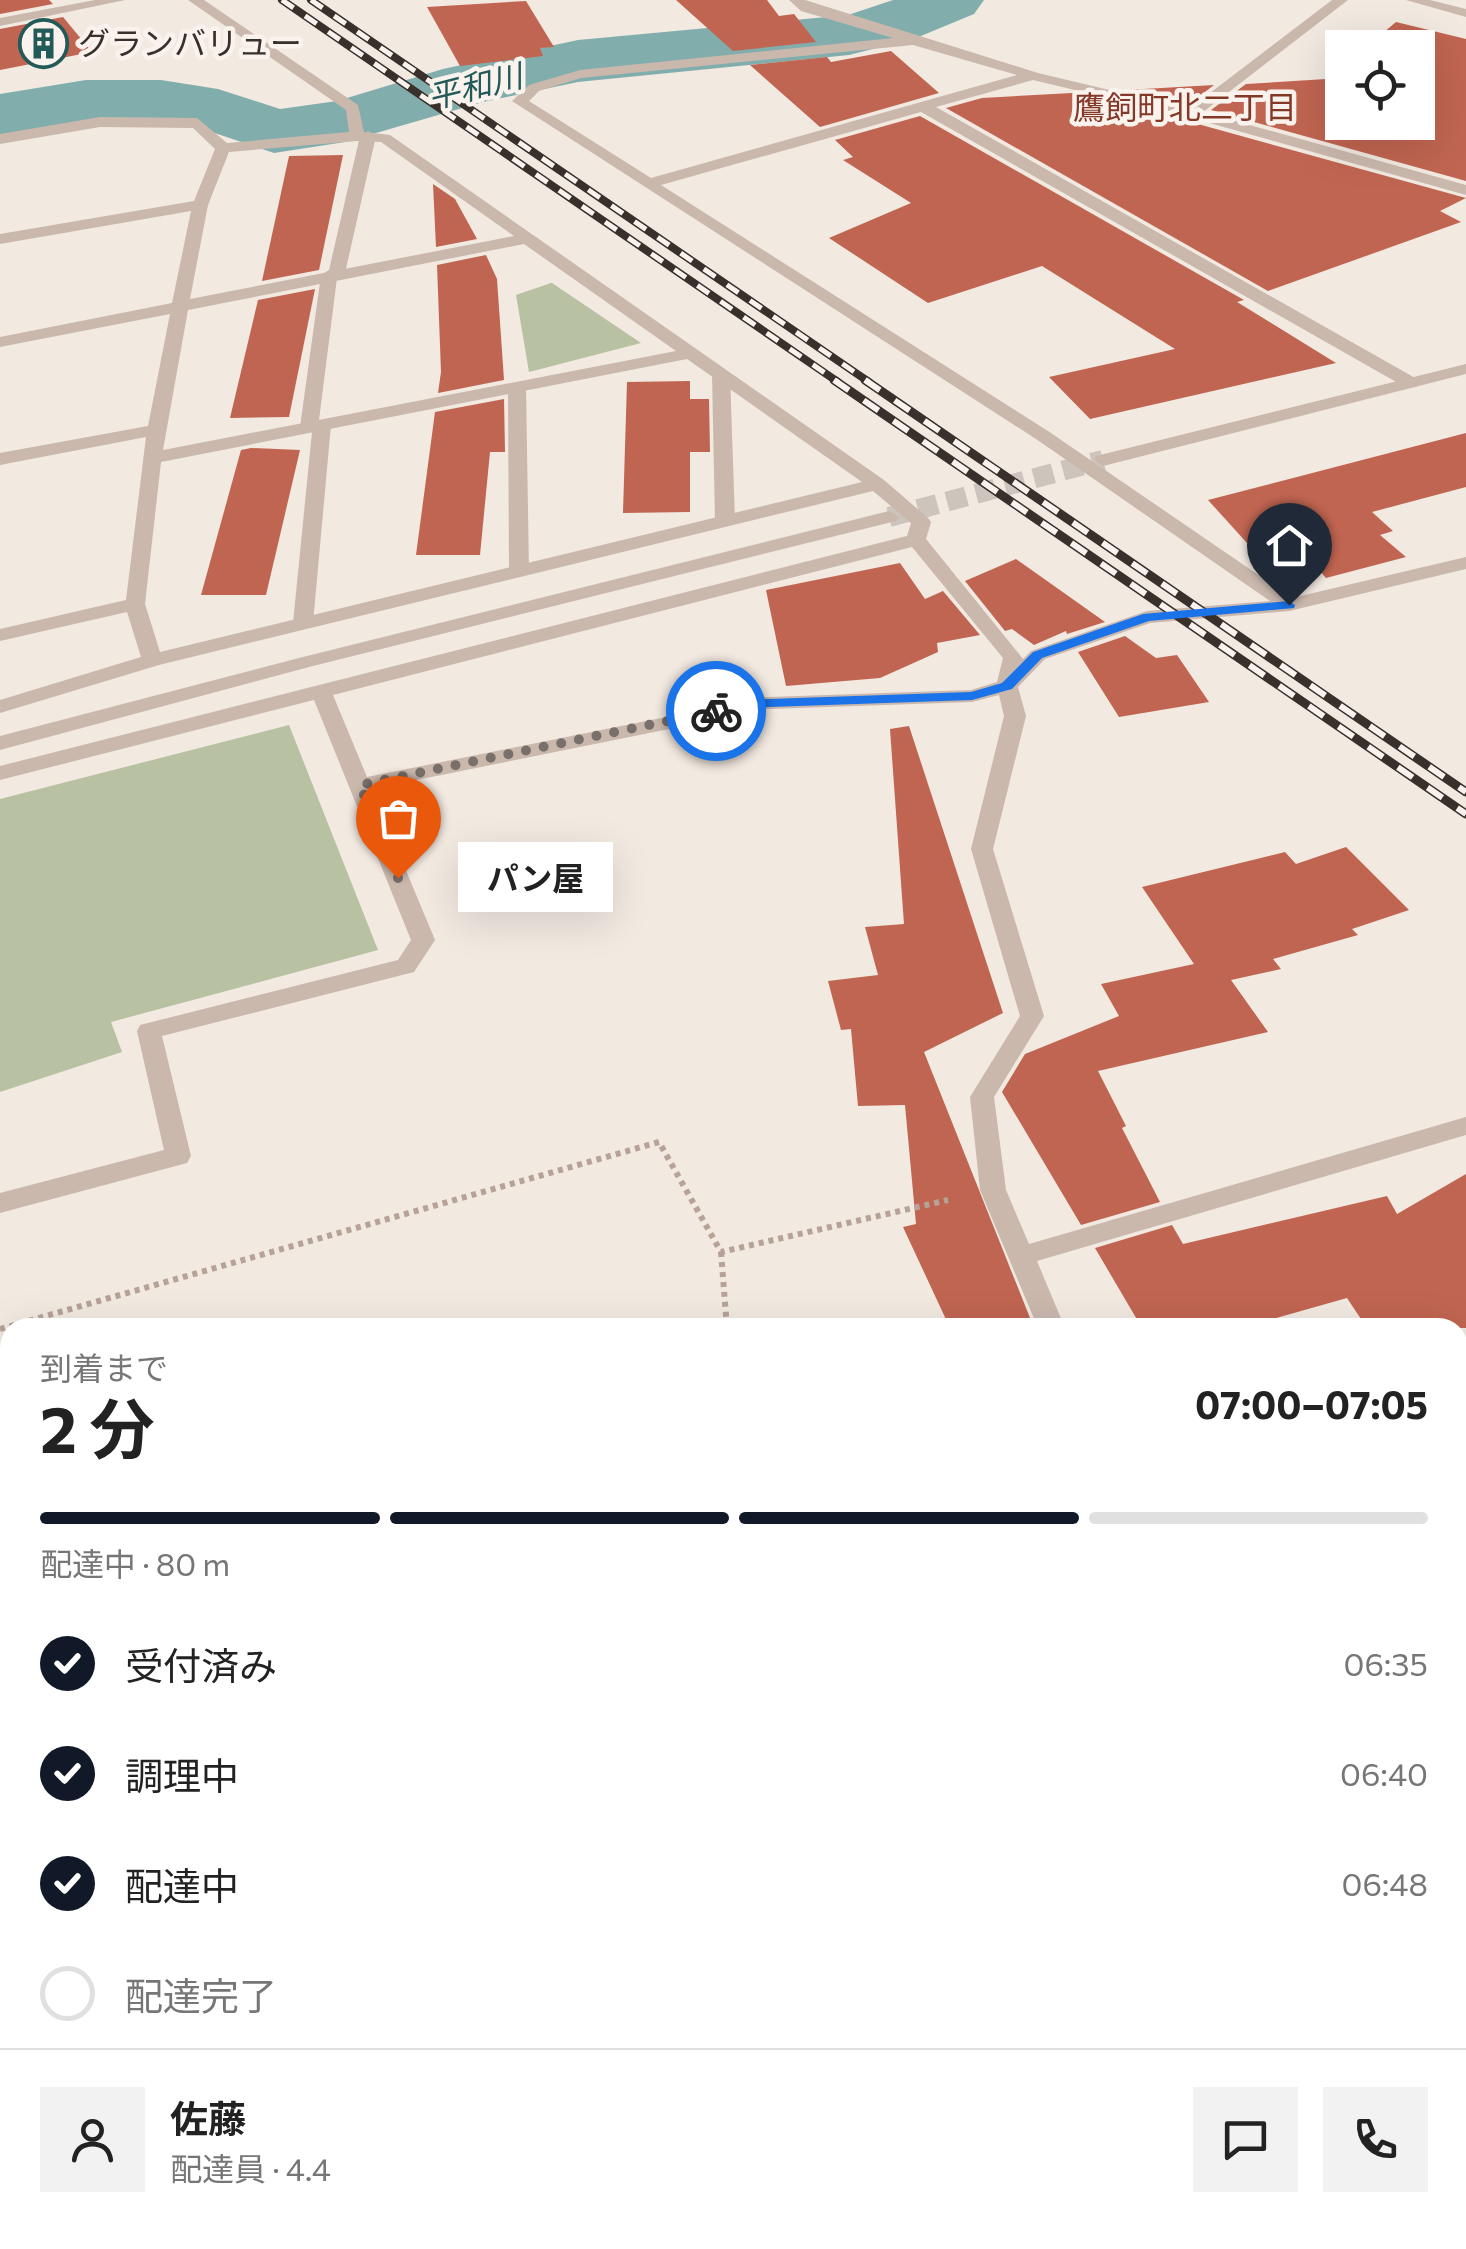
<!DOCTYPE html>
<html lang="ja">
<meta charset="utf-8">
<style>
:root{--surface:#fff;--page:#f2f2f2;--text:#222;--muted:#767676;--line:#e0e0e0;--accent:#111827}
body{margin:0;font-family:Commissioner,"Noto Sans JP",sans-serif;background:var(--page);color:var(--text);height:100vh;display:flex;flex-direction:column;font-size:38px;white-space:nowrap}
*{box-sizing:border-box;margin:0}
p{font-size:32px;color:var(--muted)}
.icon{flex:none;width:55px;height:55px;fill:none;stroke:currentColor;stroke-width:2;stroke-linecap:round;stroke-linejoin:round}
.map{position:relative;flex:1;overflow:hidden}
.details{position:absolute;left:0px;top:1318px;width:1468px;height:932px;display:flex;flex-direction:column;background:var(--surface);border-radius:30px 30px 0 0;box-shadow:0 10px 40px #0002}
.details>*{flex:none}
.fabs{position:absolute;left:1325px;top:30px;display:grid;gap:20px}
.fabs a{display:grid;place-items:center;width:110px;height:110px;border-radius:0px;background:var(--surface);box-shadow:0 10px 40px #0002;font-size:50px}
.pin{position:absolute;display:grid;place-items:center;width:85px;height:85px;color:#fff;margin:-102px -42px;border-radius:50% 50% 50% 0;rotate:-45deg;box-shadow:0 0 10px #0007}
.pin .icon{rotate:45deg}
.courier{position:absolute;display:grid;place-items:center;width:100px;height:100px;margin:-50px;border:8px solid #1a73e8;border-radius:50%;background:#fff;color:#222;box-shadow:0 2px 12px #0007}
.bubble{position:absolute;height:70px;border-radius:0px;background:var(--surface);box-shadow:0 10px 40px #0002;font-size:32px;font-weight:700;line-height:70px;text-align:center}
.overview em{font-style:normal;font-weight:700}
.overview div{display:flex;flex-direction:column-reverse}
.overview{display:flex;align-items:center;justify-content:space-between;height:170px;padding:0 40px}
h1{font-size:65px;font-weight:700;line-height:75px}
.bar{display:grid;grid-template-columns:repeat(4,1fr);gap:15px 10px;align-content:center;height:120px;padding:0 40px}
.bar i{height:12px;border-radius:8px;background:var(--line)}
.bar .on{background:var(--accent)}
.bar p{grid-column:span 4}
.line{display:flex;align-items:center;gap:25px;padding:0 40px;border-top:2px solid var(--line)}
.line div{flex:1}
.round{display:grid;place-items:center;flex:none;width:105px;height:105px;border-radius:0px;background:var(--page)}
ol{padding:0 40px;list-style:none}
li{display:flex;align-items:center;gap:30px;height:110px}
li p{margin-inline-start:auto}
li .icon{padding:10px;border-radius:50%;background:var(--accent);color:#fff;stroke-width:4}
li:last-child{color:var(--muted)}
li i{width:55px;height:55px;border:5px solid var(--line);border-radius:50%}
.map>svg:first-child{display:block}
.green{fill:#b8c1a1}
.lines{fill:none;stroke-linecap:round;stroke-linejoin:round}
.river{fill:#81aead;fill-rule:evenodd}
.building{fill:#c06551}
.tertiary-tunnel{stroke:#cdc4bd;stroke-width:20;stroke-dasharray:20 10;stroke-linecap:butt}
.path{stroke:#b6a297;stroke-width:6;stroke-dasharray:5 5;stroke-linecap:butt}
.service{fill:#cab8ad;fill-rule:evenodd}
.minor{fill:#cab8ad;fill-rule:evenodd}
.tertiary{fill:#cab8ad;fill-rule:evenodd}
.rail-far1-casing{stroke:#392f2b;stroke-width:8}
.rail-casing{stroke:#392f2b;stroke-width:9}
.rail-far1{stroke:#faf3ed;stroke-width:5;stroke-dasharray:14;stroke-linecap:butt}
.rail{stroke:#faf3ed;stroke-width:6;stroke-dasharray:18;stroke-linecap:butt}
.route{fill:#1a73e8}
.done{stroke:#7a706b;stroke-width:10;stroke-dasharray:0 18}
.labels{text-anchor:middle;stroke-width:9;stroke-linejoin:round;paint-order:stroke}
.far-poi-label{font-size:32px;fill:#392f2b;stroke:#faf3ed;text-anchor:start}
.far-water-label{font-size:32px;font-style:italic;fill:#225959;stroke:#faf3ed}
.far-neighbourhood-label{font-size:32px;fill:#843828;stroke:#faf3ed}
</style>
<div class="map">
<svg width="1466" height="2249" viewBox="0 0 1466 2249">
<rect width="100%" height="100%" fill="#f2e9e1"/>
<!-- green -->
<g class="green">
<polygon points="551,283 552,283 641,343 529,372 516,295"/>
<polygon points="289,725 378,950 111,1022 122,1052 0,1092 0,799"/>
</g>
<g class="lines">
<!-- river -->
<polygon class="river" points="893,0 984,0 974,14 916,38 849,55 578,82 483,102 345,142 274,153 203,129 161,122 86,122 0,136 0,94 86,80 161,80 218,89 280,109 337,101 443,69 578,40 848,15"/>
</g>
<!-- building -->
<g class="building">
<polygon points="0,0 49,0 53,4 0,14"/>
<polygon points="676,0 767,0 779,16 794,14 816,42 733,51"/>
<polygon points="526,1 554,47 540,48 543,56 460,66 427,7"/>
<polygon points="63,17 92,52 0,70 0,29"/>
<polygon points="1396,22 1466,39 1466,181 1211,110 1246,84 1342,78 1342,122 1418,122 1418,48 1365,48"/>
<polygon points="891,51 939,93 820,127 750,65 827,57 831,62"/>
<polygon points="1214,85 1188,105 1126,90"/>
<polygon points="1072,93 1187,121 1466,198 1440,211 1461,222 1268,291 946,108 982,98"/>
<polygon points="920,116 1244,300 1237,302 1336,363 1090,419 1049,377 1175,349 1042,266 928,303 829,238 911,203 843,160 853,157 835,140"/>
<polygon points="343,155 319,270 262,281 289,156"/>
<polygon points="433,184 455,199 477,239 436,247"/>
<polygon points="486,255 497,279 504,380 438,393 441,372 437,265"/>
<polygon points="315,289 289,417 230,418 258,300"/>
<polygon points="690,381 690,399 709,399 710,452 690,452 690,512 623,513 627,382"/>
<polygon points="504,399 505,452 490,452 480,555 416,555 435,412"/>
<polygon points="1466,433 1466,487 1372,512 1393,531 1380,535 1406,557 1326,578 1312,562 1286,567 1261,540 1247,543 1208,500"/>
<polygon points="251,448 300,450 266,595 201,595 241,450"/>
<polygon points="1016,559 1098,617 1105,622 1067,634 1066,631 1034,645 1012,629 1005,631 965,581"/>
<polygon points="900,563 925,599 943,591 980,635 937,643 938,652 880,678 786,686 766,590"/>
<polygon points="1125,636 1156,658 1177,655 1209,702 1119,717 1078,652"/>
<polygon points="909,726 1003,1013 924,1052 1034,1328 950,1328 903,1227 916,1224 905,1105 858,1106 851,1029 841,1030 828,981 878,975 865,927 904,924 890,729"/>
<polygon points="1346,847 1409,910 1352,929 1358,935 1273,959 1281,969 1231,980 1268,1032 1098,1071 1126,1126 1122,1128 1160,1202 1081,1225 1002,1092 1025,1054 1119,1016 1101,984 1194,964 1142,887 1285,852 1296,864"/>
<polygon points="1466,1174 1466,1328 1367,1328 1347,1298 1241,1328 1142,1328 1095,1248 1172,1225 1183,1244 1387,1196 1397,1214"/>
</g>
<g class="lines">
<!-- tertiary-tunnel -->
<polyline class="tertiary-tunnel" points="889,517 1103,460"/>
<!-- path -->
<g class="path">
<polyline points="721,1252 727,1328"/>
<polyline points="0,1329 659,1142 721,1252 948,1200"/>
</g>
<!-- service -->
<g class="service">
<polygon points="368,131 376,136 345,273 337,278 319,420 331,425 313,623 303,629 293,623 312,432 300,427 321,275 329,270 360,136"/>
<polygon points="721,369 730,374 735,521 725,527 715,521 712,374"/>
<polygon points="517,382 526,387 529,571 519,577 509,571 508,387"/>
<polygon points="961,2240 997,2240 1000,2249 964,2249"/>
</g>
<!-- minor -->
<g class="minor">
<polygon points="95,0 125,0 0,26 0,18"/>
<path d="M188 0H204L358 105 364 132 390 135 884 480 928 518 931 522 926 539 1023 659 1031 651 1147 611 1270 601 1036 439 512 101 529 85 580 70 893 38 801 11 789 0H805L1038 73 1189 109 1332 0H1348L1203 112 1466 185V195L1188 117 1033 80 936 107 1417 379V387H1405L921 112 661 185 1048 431 1292 598 1466 557V569L1289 611 1150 623 1045 659 1018 687 1026 716 993 849 1044 1016 994 1097 1006 1190 1029 1244 1466 1117V1135L1037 1261 1065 1328H1038L980 1190 970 1097 1020 1016 971 849 1004 716 999 695 972 702 741 710 679 727 372 789 435 940 414 972 162 1036 191 1156 187 1163 0 1213V1193L164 1150 137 1031 140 1025 398 960 411 940 314 700 0 780V766L907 536 911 523 873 491 159 665 0 713V700L141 657 127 612 0 641V629L126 600 146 437 0 465V453L148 426 170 314 0 347V337L172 303 191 211 0 244V234L194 201 215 149 193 128 100 127 0 144V134L100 117 197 118 227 143 349 132 346 110ZM913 45 1017 75 651 178 529 101 539 91 581 78ZM357 141 381 142 514 236 190 299 208 205 229 152ZM524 244 676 351 163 450 188 310ZM687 359 862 482 160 652 145 604 161 462ZM912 547 1003 658 997 682 971 690 740 698 676 715 367 777 333 695Z"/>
<polygon points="1466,1453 1466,1477 1458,1480 1458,1456"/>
<polygon points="10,1716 10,1744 0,1748 0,1720"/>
<polygon points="0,1960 10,1964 10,2024 0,2020"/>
<polygon points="1458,2094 1466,2097 1466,2146 1458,2143"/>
<polygon points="1466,2195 1466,2231 1458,2234 1458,2198"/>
<polygon points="47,2240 83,2240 85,2249 49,2249"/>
<polygon points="1350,2240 1402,2240 1398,2249 1346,2249"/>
</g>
<!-- tertiary -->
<g class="tertiary">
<polygon points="1406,0 1430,0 1466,9 1466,17"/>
<polygon points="1466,364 1466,374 1103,466 1094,460 1096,456"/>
<polygon points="889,511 899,517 896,521 313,666 0,750 0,736 299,658"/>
</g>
<defs>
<g id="rail-far1">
<polyline points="282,0 838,382"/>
<polyline points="311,0 869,382"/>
</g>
<g id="rail">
<polyline points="834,380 1466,814"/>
<polyline points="865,380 1466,792"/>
</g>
</defs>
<!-- rail-far1 casing -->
<use href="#rail-far1" class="rail-far1-casing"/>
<!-- rail casing -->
<use href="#rail" class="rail-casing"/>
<!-- rail-far1 -->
<use href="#rail-far1" class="rail-far1"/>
<!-- rail -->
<use href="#rail" class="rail"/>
</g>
<!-- route -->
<polygon class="route" points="1289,601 1295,605 1294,608 1149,621 1042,658 1012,689 972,700 740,708 716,715 709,711 740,700 971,692 1002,683 1033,652 1143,614"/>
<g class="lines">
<!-- done -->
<polyline class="done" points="398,878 360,785 716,711"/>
</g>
<!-- icons -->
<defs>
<symbol id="building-ring" viewBox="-11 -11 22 22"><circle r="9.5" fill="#faf3ed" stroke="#225959" stroke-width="1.5"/><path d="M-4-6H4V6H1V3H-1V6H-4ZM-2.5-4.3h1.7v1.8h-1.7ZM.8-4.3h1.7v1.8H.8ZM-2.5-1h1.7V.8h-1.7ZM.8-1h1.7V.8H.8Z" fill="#225959"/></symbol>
</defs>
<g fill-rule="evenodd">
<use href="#building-ring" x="16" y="16" width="55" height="55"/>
</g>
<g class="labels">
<!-- far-poi labels -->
<g class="far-poi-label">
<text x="78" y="55">グランバリュー</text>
</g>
<!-- far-water labels -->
<g class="far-water-label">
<text transform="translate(475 87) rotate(-14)" y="11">平和川</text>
</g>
<!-- far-neighbourhood labels -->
<g class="far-neighbourhood-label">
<text x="1185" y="119">鷹飼町北二丁目</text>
</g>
</g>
</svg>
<div class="fabs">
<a><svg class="icon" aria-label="locate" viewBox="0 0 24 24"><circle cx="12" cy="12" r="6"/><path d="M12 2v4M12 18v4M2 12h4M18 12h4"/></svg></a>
</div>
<div class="pin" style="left:398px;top:878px;background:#ea580c"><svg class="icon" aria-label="bag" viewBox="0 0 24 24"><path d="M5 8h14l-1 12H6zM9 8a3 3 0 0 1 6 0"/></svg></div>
<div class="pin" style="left:1289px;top:605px;background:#1f2937"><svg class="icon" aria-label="home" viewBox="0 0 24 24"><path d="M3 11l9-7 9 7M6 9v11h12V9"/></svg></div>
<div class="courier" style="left:716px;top:711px"><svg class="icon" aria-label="bike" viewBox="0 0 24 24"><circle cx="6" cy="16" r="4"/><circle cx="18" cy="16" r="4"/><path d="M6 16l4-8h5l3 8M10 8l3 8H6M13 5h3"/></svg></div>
<div class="bubble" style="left:458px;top:842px;width:155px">パン屋</div>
<section class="details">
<div class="overview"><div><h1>2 分</h1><p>到着まで</p></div><em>07:00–07:05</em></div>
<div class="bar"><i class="on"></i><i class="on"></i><i class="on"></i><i></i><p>配達中 · 80 m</p></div>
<ol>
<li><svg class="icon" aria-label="check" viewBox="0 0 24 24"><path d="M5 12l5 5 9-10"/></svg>受付済み<p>06:35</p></li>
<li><svg class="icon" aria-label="check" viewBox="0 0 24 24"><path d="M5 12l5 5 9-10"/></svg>調理中<p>06:40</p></li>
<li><svg class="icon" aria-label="check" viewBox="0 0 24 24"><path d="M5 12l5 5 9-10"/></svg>配達中<p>06:48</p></li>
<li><i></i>配達完了</li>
</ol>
<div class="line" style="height:180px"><a class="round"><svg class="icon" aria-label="person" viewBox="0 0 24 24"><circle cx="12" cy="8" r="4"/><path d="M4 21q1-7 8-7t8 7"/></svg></a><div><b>佐藤</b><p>配達員 · 4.4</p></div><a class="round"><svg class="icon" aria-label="chat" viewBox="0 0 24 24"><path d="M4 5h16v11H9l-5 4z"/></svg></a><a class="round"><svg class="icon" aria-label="phone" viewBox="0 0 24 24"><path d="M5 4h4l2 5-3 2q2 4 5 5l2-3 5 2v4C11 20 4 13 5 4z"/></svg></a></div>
</section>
</div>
